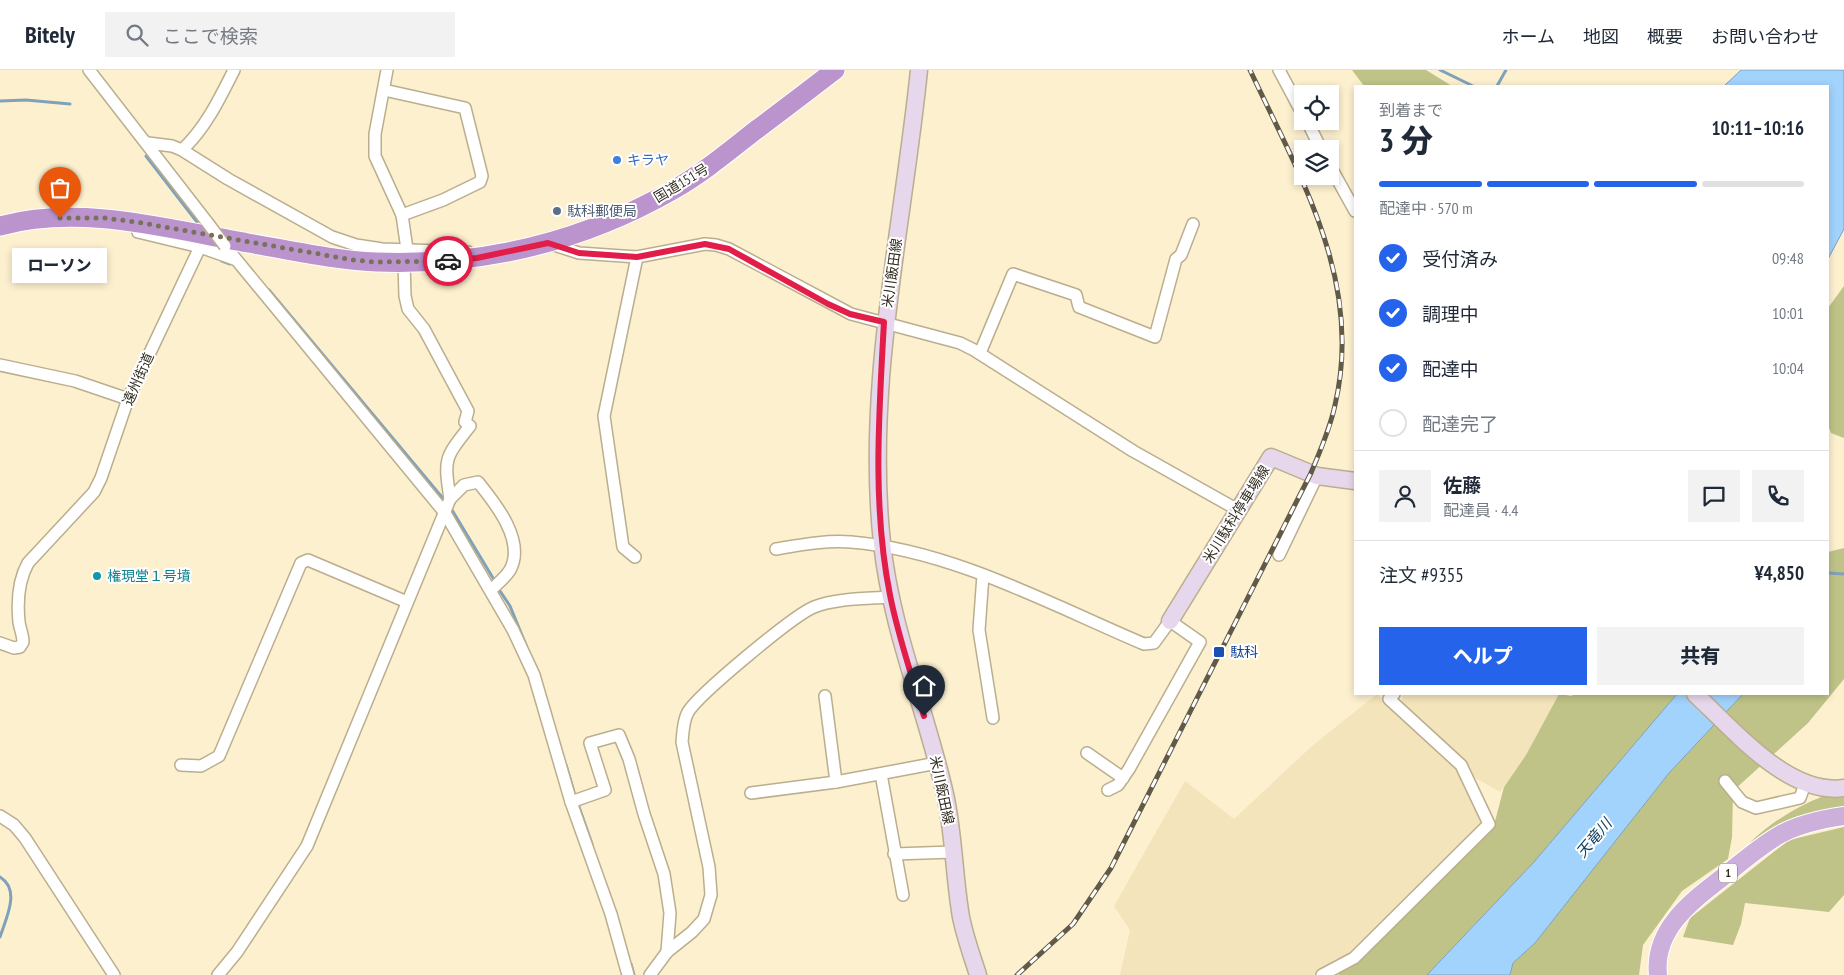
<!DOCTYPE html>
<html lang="ja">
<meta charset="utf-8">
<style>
:root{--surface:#fff;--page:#f2f2f3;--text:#1f2937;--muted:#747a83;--line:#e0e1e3;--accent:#2563eb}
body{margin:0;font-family:"PT Sans Narrow","Noto Sans JP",sans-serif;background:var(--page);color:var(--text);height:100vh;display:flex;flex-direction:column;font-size:19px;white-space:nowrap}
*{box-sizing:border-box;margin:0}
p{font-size:16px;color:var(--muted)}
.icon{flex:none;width:28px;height:28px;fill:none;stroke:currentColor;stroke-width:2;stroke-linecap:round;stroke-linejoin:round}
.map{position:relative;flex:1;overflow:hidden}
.side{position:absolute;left:1354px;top:15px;width:475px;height:610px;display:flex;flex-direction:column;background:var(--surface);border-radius:0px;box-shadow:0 2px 8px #0003}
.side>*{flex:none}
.fabs{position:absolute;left:1294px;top:15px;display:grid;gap:10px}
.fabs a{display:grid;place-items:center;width:45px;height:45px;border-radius:0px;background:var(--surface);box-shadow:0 2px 8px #0003;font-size:25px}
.pin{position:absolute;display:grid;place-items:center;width:42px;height:42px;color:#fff;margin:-51px -21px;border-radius:50% 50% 50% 0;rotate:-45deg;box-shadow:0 0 5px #0007}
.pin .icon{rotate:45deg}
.courier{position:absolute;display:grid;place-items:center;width:50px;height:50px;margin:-25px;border:4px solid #e11d48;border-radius:50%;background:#fff;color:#222;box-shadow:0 1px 6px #0007}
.bubble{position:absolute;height:35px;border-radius:0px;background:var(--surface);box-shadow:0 2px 8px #0003;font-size:16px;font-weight:800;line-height:35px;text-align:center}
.headline em{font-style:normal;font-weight:800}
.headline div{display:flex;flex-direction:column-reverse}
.headline{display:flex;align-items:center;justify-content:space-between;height:85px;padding:0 25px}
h1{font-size:32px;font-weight:800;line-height:38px}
.bar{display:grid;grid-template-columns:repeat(4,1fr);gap:8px 5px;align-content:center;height:60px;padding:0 25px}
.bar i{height:6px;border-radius:4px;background:var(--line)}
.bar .selected{background:var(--accent)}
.bar p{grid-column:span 4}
.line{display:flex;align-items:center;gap:12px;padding:0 25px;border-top:1px solid var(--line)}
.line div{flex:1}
.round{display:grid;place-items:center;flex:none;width:52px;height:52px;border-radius:0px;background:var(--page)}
ol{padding:0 25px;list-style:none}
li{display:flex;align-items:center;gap:15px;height:55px}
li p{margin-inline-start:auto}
li .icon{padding:5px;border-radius:50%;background:var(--accent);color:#fff;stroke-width:4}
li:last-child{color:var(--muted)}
li i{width:28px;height:28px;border:2px solid var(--line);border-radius:50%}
.cta{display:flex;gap:10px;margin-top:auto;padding:10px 25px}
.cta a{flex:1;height:58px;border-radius:0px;background:var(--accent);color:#fff;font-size:20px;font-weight:800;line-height:58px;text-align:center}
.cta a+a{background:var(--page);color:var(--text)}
header{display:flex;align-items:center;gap:30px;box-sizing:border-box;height:70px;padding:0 25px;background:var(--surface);border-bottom:1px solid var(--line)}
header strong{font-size:24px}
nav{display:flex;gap:28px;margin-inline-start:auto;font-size:18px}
.search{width:350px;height:45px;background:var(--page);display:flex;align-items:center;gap:12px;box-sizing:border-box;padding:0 18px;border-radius:0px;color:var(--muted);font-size:19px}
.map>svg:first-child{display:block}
.built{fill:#f4e4bb}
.green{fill:#bfc387}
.water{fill:#a2d3fc;stroke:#80a1ba}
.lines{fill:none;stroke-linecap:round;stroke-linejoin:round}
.stream{stroke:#80a1ba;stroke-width:3}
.minor-casing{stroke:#baae8e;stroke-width:14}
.secondary-casing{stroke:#baae8e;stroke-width:19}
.primary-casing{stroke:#fff;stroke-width:20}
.trunk-casing{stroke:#fff;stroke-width:21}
.minor{stroke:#fff;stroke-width:11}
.secondary{stroke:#e6d7ec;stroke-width:16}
.primary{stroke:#ccafda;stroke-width:18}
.trunk{stroke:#bb94ce;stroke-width:19}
.rail-casing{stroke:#615a48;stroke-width:5}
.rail{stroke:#fff;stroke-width:3;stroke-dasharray:9;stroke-linecap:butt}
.minor-bridge-casing{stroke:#baae8e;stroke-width:14;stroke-linecap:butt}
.minor-bridge{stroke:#fff;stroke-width:11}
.done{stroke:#79715d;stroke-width:5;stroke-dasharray:0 9}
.route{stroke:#e11d48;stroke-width:6}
.shop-dot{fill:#3f7fe0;stroke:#fff;stroke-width:2}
.service-dot{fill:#5c6f8a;stroke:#fff;stroke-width:2}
.culture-dot{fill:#0f9aa8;stroke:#fff;stroke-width:2}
.transit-dot{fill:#1a4fb4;stroke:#fff;stroke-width:2}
.labels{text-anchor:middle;stroke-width:4;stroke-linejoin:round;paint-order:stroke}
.shield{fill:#fff;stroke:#706c63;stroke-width:1}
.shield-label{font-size:12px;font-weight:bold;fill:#322d20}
.shop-label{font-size:14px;fill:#366cbe;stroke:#fff;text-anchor:start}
.street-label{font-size:14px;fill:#322d20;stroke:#fff}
.service-label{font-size:14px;fill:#4e5e75;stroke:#fff;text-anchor:start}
.culture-label{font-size:14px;fill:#0d838f;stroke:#fff;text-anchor:start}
.transit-label{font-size:14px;fill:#164399;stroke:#fff;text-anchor:start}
.water-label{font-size:15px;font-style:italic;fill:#134162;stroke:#fff}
</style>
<header>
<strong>Bitely</strong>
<div class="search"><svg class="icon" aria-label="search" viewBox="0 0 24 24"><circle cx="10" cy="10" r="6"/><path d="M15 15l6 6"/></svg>ここで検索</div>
<nav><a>ホーム</a><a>地図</a><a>概要</a><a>お問い合わせ</a></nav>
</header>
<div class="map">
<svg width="1844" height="905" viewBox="0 0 1844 905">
<rect width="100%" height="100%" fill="#fdf0cf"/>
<!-- built -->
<g class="built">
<polygon points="1377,624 1458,700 1482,755 1354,883 1313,905 1120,905 1130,860 1114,836 1185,711 1234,749 1312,676"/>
<polygon points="1403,624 1559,624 1526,685 1500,722 1472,706 1471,699 1461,685 1454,683 1402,634"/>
</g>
<!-- green -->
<g class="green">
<polygon points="1352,0 1426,0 1452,16 1364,16"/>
<polygon points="1844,216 1844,368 1831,363 1828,355 1828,238"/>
<polygon points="1844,478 1844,609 1808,653 1733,721 1732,767 1728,789 1682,821 1643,875 1639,905 1510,905 1513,893 1535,873 1669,703 1743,624 1828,624 1828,482"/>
<polygon points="1559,624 1572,626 1573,624 1677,624 1534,792 1427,905 1339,905 1337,897 1356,888 1493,759 1504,717 1526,685"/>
<path d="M1844 721V740L1751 776 1749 774C1769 752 1814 725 1844 721Z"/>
<polygon points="1844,757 1844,825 1829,842 1745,833 1741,854 1733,875 1683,867 1690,848 1789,770"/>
</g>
<!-- water -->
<g class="water">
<polygon points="1741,0 1844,0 1844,159 1828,189 1828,16 1724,16"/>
<polygon points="1677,624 1743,624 1669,703 1535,873 1513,893 1510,905 1427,905 1534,792"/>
</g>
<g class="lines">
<!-- stream -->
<g class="stream">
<polyline points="1440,0 1473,16"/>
<polyline points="1497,16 1506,0"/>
<polyline points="0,31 26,30 70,34"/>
<polyline points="146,86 197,152"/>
<polyline points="222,191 230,194"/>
<polyline points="269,220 446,432"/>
<polyline points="452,440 493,508"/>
<polyline points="1828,503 1844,504"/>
<polyline points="498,518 510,536 526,575"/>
<polyline points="566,695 574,722"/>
<polyline points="578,734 592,774"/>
<path d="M0 807C21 820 6 848 0 867"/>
<polyline points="631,894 634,905"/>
</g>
<defs>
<g id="minor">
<polyline points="89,0 207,152"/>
<polyline points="387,0 375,64 375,86 402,145 408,186"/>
<polyline points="1279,0 1302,43"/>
<polyline points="384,20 465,38 482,106 480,112 443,130 402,145"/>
<polyline points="1307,51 1321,79"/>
<polyline points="148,73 172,76 182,80 228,109 332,167 356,175 382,179 468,182"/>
<path d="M182 80C205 59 220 28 234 0"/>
<polyline points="1330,96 1355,141"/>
<polyline points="137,156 138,162 200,177 234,189"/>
<polyline points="548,173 579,183 637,187 705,174 716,175 729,179 851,244 960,273 974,280 1133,381 1238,440"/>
<polyline points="225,176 445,443 513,560 534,605 571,732 611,844 628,905"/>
<polyline points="980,283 1013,204 1076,225 1079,237 1155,267 1176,189 1181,185 1193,154"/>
<polyline points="0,295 75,311 128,329"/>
<path d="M450 429 464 415 478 412C495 433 526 471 510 500 505 508 497 514 491 520"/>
<path d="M776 479C800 475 826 470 851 472 951 480 1052 535 1144 574L1154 573 1170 551 1200 572 1129 699 1118 715 1108 720"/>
<polyline points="1279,485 1317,406"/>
<polyline points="635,487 623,477 604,346 637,187"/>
<polyline points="983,505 979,560 993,648"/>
<path d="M0 573 14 578 20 577 23 572C23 565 20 559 19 552 17 532 18 511 28 493L94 422 101 408 128 329 200 177"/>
<polyline points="825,626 836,712"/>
<polyline points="1087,683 1123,708"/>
<polyline points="181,695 201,696 219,686 301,493 308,490 407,532"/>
<polyline points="881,704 903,825"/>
<polyline points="1725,711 1742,732 1756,738 1800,728 1805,714"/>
<polyline points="751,723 836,712 937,693"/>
<polyline points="571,732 605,720 590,673 619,665 629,689 644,744 664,804 670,843 667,882"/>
<polyline points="0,746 14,755 25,768 114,905"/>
<polyline points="894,784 953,782"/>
<path d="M218 905 237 882 307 776 450 429C444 388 444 389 470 356L465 352 468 341 424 259 408 239 405 226 404 192"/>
<path d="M650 905 667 882 692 862 704 849 711 825 709 797 682 672C683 662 683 651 688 642 699 624 794 545 814 537 837 528 866 529 890 527"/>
<polyline points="1322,905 1354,888 1489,754 1461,695 1389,629 1394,624"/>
</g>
<g id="secondary">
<path d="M919 0C903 158 865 314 882 473 891 559 926 640 945 724 954 764 954 807 961 847 965 867 972 886 978 905"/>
<polyline points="1170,551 1271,387 1317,406 1355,411"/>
<path d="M1695 624C1733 659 1788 726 1844 718"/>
</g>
<path id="primary" d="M1658 905C1653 857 1695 829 1728 803 1745 789 1763 774 1781 764 1800 754 1823 749 1844 746"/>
<path id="trunk" d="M0 156C82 134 167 159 248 173 290 180 333 190 376 192 481 196 582 172 673 120 703 103 729 81 756 60 783 40 809 20 835 0"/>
</defs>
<!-- minor casing -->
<use href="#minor" class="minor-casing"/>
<!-- secondary casing -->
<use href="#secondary" class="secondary-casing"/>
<!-- primary casing -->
<use href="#primary" class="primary-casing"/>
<!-- trunk casing -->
<use href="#trunk" class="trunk-casing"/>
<!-- minor -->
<use href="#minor" class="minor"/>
<!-- secondary -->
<use href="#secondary" class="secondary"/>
<!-- primary -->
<use href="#primary" class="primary"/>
<!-- trunk -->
<use href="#trunk" class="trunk"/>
<defs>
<path id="rail" d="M1017 905 1073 854 1111 798 1311 403C1320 381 1330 359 1335 335 1364 212 1300 107 1250 0"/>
</defs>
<!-- rail casing -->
<use href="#rail" class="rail-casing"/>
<!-- rail -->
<use href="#rail" class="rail"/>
<defs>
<polyline id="minor-bridge" points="207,152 225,176"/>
</defs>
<!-- minor-bridge casing -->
<use href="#minor-bridge" class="minor-bridge-casing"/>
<!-- minor-bridge -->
<use href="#minor-bridge" class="minor-bridge"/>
</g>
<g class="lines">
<!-- done -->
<polyline class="done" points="60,148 105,148 136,152 353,190 375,192 448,191"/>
<!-- route -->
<path class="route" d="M448 191 477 188 548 173 579 183 637 187 705 174 729 179 828 234 850 244 884 252C879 343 872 435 890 525 898 566 912 607 924 646"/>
</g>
<!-- markers -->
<circle class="shop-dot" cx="617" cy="90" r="5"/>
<circle class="service-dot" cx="557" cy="141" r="5"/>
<circle class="culture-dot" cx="97" cy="506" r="5"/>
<rect class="transit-dot" x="1213" y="576" width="12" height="12" rx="2.5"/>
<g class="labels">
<!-- shield labels -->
<rect class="shield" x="1719" y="793.5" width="18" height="19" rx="4"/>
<g class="shield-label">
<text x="1728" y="807">1</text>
</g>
<!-- shop labels -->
<g class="shop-label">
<text x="627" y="95">キラヤ</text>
</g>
<!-- street labels -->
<g class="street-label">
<text transform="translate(681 113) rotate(-31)" y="5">国道151号</text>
<text transform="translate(892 203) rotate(-82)" y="5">米川飯田線</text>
<text transform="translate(138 309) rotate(-66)" y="5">遠州街道</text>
<text transform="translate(1236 444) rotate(-58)" y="5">米川駄科停車場線</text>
<text transform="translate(942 720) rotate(78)" y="5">米川飯田線</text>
</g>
<!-- service labels -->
<g class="service-label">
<text x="567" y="146">駄科郵便局</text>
</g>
<!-- culture labels -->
<g class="culture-label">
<text x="107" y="511">権現堂１号墳</text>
</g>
<!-- transit labels -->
<g class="transit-label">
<text x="1230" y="587">駄科</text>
</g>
<!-- water labels -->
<g class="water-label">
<text transform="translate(1594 768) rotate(-50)" y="5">天竜川</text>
</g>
</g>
</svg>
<div class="fabs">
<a><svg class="icon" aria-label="locate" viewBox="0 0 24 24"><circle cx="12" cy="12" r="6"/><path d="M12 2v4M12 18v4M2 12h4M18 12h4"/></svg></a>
<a><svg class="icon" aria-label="layers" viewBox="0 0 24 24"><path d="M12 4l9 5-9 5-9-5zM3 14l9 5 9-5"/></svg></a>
</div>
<div class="pin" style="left:60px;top:148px;background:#ea580c"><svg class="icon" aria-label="bag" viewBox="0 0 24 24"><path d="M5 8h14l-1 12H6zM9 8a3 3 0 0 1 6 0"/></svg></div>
<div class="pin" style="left:924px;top:646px;background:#1f2937"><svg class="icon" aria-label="home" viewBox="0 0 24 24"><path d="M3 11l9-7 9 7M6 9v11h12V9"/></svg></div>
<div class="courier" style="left:448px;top:191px"><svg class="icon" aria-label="car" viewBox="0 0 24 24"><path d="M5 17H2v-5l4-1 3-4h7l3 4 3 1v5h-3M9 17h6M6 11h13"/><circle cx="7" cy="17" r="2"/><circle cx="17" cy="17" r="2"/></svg></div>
<div class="bubble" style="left:12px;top:178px;width:95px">ローソン</div>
<section class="side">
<div class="headline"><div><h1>3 分</h1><p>到着まで</p></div><em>10:11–10:16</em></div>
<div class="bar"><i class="selected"></i><i class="selected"></i><i class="selected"></i><i></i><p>配達中 · 570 m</p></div>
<ol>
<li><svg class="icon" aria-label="check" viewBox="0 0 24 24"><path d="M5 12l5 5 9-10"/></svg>受付済み<p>09:48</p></li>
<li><svg class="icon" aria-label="check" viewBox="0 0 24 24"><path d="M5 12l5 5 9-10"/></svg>調理中<p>10:01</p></li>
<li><svg class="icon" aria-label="check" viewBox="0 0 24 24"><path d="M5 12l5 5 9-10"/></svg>配達中<p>10:04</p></li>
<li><i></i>配達完了</li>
</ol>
<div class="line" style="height:90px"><a class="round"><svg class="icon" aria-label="person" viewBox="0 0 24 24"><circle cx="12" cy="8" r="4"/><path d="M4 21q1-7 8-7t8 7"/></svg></a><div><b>佐藤</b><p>配達員 · 4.4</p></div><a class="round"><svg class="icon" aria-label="chat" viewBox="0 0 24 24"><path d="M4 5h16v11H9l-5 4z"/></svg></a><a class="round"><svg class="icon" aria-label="phone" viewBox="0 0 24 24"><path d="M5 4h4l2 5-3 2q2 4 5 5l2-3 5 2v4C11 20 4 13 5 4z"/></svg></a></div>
<div class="line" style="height:65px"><div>注文 #9355</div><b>¥4,850</b></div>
<div class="cta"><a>ヘルプ</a><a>共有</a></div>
</section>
</div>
